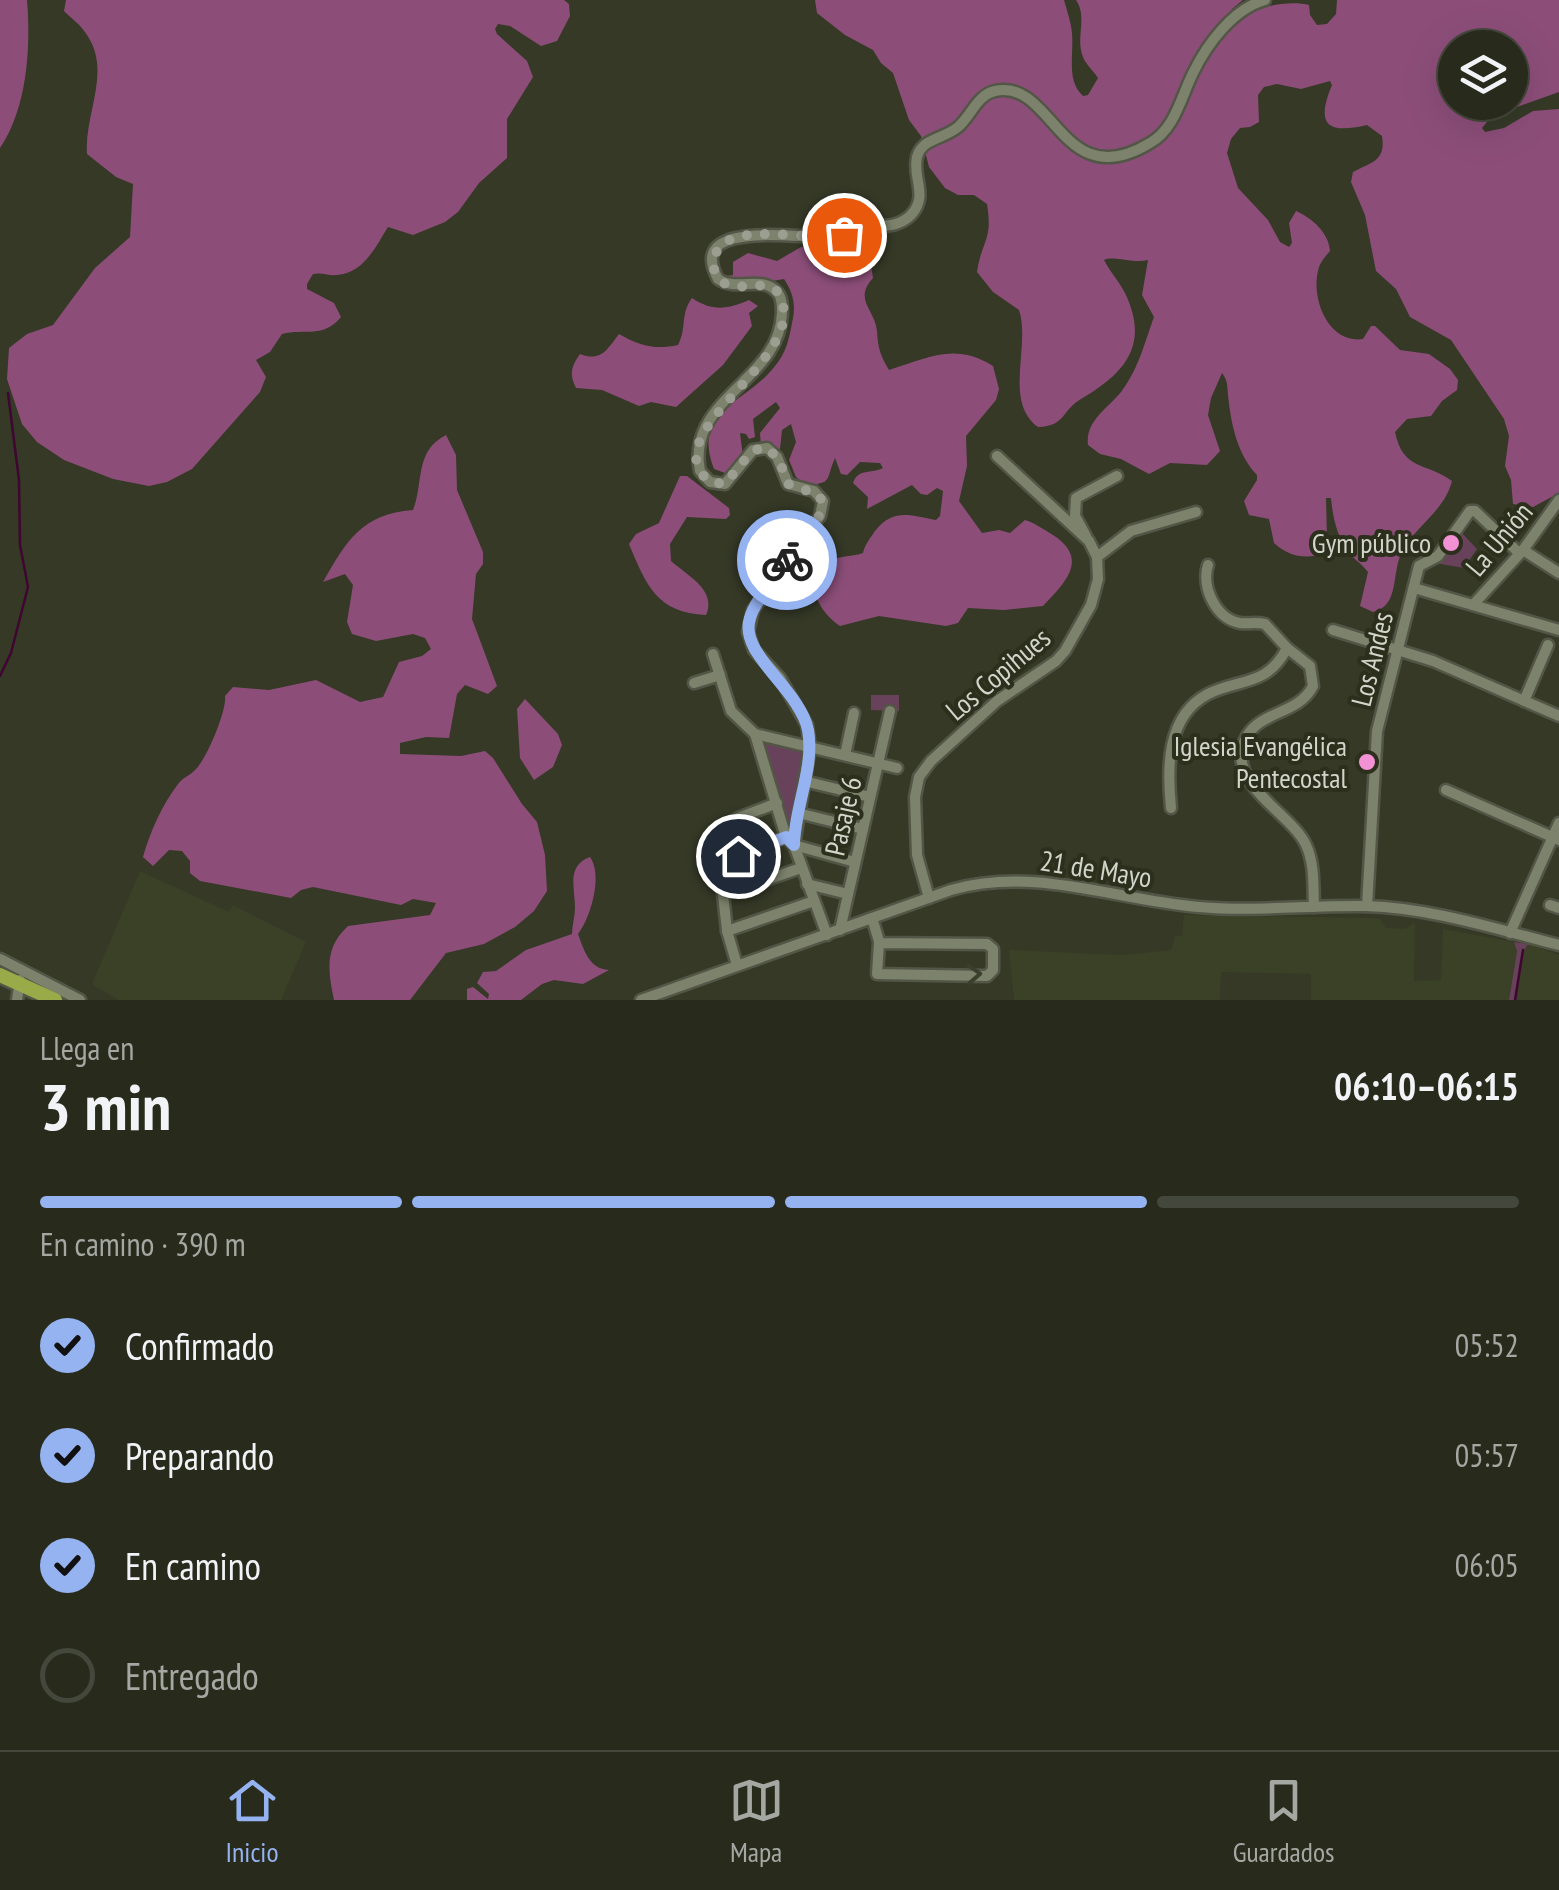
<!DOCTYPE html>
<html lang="es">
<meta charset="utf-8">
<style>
:root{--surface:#282b1c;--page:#343729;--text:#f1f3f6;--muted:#a5a7a3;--line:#44473b;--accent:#95b2f1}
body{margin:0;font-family:"PT Sans Narrow",sans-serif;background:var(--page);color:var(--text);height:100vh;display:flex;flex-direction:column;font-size:38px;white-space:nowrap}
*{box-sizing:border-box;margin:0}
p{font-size:32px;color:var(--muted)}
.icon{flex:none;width:55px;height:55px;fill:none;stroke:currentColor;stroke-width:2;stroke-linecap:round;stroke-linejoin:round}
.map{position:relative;height:1000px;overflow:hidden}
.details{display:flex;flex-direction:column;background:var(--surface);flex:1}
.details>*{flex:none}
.fabs{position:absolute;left:1438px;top:30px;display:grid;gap:20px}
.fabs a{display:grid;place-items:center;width:90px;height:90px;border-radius:50%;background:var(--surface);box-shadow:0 10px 40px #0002,0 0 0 2px var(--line);font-size:50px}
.pin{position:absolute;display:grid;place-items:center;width:85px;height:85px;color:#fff;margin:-42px;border:5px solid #fff;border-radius:50%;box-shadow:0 2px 10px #0007}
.courier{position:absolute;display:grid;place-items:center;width:100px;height:100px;margin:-50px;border:8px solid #95b2f1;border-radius:50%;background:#fff;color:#222;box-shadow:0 2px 12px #0007}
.head em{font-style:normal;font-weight:700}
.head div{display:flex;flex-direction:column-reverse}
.head{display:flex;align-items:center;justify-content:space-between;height:170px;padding:0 40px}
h1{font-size:65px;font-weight:700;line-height:75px}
.bar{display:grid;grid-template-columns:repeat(4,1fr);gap:15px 10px;align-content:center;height:120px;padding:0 40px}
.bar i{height:12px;border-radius:8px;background:var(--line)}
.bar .on{background:var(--accent)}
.bar p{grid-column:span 4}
ol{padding:0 40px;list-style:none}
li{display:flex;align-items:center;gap:30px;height:110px}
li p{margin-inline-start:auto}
li .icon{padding:10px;border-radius:50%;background:var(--accent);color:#111;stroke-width:4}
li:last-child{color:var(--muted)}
li i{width:55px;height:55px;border:5px solid var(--line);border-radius:50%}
.tabs{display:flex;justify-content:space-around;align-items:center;height:140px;border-top:2px solid var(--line);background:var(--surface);font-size:28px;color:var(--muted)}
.tabs a{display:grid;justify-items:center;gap:5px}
.tabs .on{color:var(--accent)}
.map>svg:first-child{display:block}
.built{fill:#3b4127}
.green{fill:#68425b}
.forest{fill:#8c4e79;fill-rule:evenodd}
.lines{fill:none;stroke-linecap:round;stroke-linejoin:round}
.stream{stroke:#3f0632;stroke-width:2.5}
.minor-casing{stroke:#535646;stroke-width:15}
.highway-casing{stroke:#535646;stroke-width:19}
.minor{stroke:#7c826c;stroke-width:10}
.highway{stroke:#99ab48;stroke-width:14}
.oneway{stroke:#3b402c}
.done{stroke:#9b9e90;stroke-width:10;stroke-dasharray:0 18}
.route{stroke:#95b2f1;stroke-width:12}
.poi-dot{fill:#f391d5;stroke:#2b2f1c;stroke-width:4}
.labels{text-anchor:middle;stroke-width:8;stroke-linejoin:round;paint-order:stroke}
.street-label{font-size:28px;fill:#d2d5c9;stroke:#2b2f1c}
.poi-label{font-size:28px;fill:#d2d5c9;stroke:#2b2f1c;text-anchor:end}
</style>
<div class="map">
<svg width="1559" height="1000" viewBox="0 0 1559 1000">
<rect width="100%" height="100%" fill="#353926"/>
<!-- built -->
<g class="built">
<polygon points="140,871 229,912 233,905 306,942 281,1000 118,1000 92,984"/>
<polygon points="1184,915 1372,918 1380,919 1386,928 1405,929 1415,922 1414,981 1441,980 1443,929 1514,942 1517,951 1509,1000 1311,1000 1311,974 1221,972 1220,1000 1014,1000 1009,950 1122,955 1171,950 1175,936 1182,936"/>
<polygon points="1528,944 1559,955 1559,1000 1517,1000 1522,954"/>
</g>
<!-- green -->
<g class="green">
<polygon points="1460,531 1477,549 1464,568 1435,563"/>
<polygon points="871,695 899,695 899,711 871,710"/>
<polygon points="758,737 811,750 790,840"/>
<polygon points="1514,942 1528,944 1522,954 1516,1000 1509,1000 1517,951"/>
</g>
<!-- forest -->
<g class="forest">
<path d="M0 0H27C31 48 27 108 0 148Z"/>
<path d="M66 0H564L569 4 570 16 557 41 541 46 510 26 498 24 495 29 497 34 527 61 533 77 507 119V158L479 183 458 212 445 222 413 235 388 227C376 246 364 273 337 275 327 276 323 272 313 274L307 284V289L334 303 341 317C323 339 305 328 282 334L270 352 256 360 266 377 260 392 192 469 167 482 149 486 113 479 64 460 37 442 22 424 7 379 9 348 27 334 53 325 95 268 130 237 133 184 116 177 87 154C84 114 112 72 87 35 81 25 72 19 64 11Z"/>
<path d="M815 0H1064C1067 11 1071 22 1072 33 1074 54 1066 81 1083 96L1088 95 1098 78C1094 71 1086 65 1083 57 1075 37 1088 18 1076 0H1243L1232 9 1200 53C1218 50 1225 33 1238 22 1254 6 1288 0 1309 5L1310 15 1317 25 1327 24 1336 14 1337 0H1559V92L1492 116 1482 128 1485 132 1504 128 1533 111 1559 109V493L1533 507 1513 504 1511 480 1505 466 1509 436 1504 419 1451 340 1410 317 1396 289 1376 271 1365 215 1351 182 1353 172C1372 162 1386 161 1382 136L1367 125C1328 134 1315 126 1332 85L1330 81 1301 89 1277 84 1264 87 1258 95 1259 122 1250 127 1240 128 1231 139 1227 153 1238 188 1268 220 1280 242 1289 247 1292 243 1289 223 1296 211C1312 218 1329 233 1330 251 1325 257 1320 262 1318 271 1311 300 1329 344 1363 339L1371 326H1375L1400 350 1429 354 1450 369 1458 380 1457 390 1442 401 1431 416 1407 419 1395 432C1403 471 1426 462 1452 481 1444 512 1415 526 1402 552 1391 573 1400 606 1373 612L1360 606 1368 572C1362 564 1355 560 1350 554 1337 537 1333 519 1331 498H1326L1327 540 1314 556C1299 558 1286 554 1274 543L1269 519 1249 515 1244 501 1257 480V475C1237 454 1231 424 1228 395 1227 385 1228 381 1222 373L1211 398 1208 415 1220 451 1207 465 1170 463 1149 474 1121 459 1100 454 1088 445C1085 421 1108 408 1121 392 1139 368 1144 344 1154 317L1142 295 1148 260C1133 264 1114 255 1104 260 1110 272 1119 281 1125 293 1150 345 1125 373 1081 399 1061 411 1066 426 1038 427 1003 401 1031 346 1019 310L993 292 977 272C982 239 993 241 987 204L974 195H958L945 188 929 167 921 136 909 120 893 73 881 63 873 50 845 35 817 13ZM1455 48H1510V102H1455Z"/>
<path d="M863 244 878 254 871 265 873 278C853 300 875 309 877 331 878 348 880 355 889 370 928 358 955 342 993 366L999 389 996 400 966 436 967 466 959 501 982 533 999 530 1010 533 1025 520C1035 523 1043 529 1053 535 1090 559 1065 583 1043 606L1004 610 968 608 958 623 946 626 879 616 840 626C818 612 800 577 831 561 840 555 853 557 863 553 865 544 870 539 875 531 893 508 910 515 936 520L940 516 943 491 937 488 927 495 921 494 912 485 867 509 868 497 853 483C858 468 872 474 883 468L880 463 860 462 847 475 841 474 835 458C825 480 834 483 806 485L796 477 789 460 796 442 791 424 782 430 780 449 761 446 760 433 780 408 776 402 753 419 755 437 749 439 746 434 740 433 743 457 736 467 725 473 714 469C691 409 746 404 775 366 786 353 789 339 792 323 796 306 794 294 784 279L772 281 753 277 728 281 727 276 733 275V262L748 253 777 261 801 247 838 251Z"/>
<path d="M692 298C713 312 728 309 749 300L758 306 749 313 752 326 723 365 676 407 651 402 639 406 602 390 576 388C569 374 571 367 580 354 601 362 607 350 619 334 640 346 655 350 678 345 687 329 680 314 692 298Z"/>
<path d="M446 435 456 455 457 490 483 552V564L476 574 472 619 497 686 488 694 465 685 457 694 449 738 426 737 400 743V754L461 756 485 751 493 758 522 804 537 822 545 855 547 891 534 911 515 927 484 944 446 953 410 1000H334C328 971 324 948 348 926L430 915 436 903 413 899 401 905 313 887 301 890 291 898 200 881 190 873V861L182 851 169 850 153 866 143 857C150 832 162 805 178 784 183 777 190 776 196 769 207 758 227 710 225 696L233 687 269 690 316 680 360 702 383 697 399 662 422 656 431 649 425 638 413 634 376 641 352 634 347 622 353 585 345 574 323 582C347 540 362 514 413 510 424 483 414 451 446 435Z"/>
<path d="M680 476H687L729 508 730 515 726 519 687 517 670 544 671 561C688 576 717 590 706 615 657 613 646 585 629 544L636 534 659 523Z"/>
<polygon points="525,699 558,734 562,745 553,767 534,780 520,758 517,709"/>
<path d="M590 857C603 875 591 917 578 934 584 950 589 969 609 970L583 984 554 980 542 984 521 1000H467V989L473 987 488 999 489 994 477 983 483 972 496 971 526 950 572 934C572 925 575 917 575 908 575 888 566 866 590 857Z"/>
</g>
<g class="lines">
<!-- stream -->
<g class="stream">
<polyline points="0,676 11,653 28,587 20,545 19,480 8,393"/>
<polyline points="1515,1000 1523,950"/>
</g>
<defs>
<g id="minor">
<polyline points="1086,536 1075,516 1076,498 1117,476"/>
<polyline points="1523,550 1559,573"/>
<polyline points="1097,557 1131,531 1196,512"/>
<polyline points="1414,588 1559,630"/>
<polyline points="1473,605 1523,550 1559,500"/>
<polyline points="1333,630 1433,661 1559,716"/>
<path d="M1287 648 1310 666 1313 686C1299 714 1261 711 1247 736 1221 782 1291 812 1306 845 1315 864 1313 887 1314 907"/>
<polyline points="713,654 731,711 755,734 897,768"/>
<polyline points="694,683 720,675"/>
<polyline points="1524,701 1548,645"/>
<polyline points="755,734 786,837 794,845"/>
<polyline points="845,755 854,713"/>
<polyline points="804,781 870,797"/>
<polyline points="1446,790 1559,840"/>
<path d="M1171 808C1167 769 1166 716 1208 694 1240 678 1267 687 1287 648L1265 624C1256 622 1249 624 1240 623 1216 619 1201 587 1208 565"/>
<polyline points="798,813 863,829"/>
<polyline points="738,818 777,803"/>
<polyline points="794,845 855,862"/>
<polyline points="739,856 786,837"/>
<polyline points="807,884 848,894"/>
<polyline points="722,885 727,931 737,965"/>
<polyline points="725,894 801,868"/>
<polyline points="929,898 917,855 915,797 919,777 931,761 997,701 1056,661 1065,651 1091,605 1098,579 1097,557 1089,541 997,456"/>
<polyline points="1550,905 1559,908"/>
<polyline points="1367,906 1377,731 1419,566 1438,556 1470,511 1475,511 1518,552"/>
<polyline points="872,918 879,941 879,943 877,974 987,976 993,970 993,949 987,944 879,943"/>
<polyline points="840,930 890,711"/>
<polyline points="727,931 814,901"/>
<polyline points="1510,933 1559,823"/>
<path d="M827 935 794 845 810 747 807 725 780 678 754 650 748 632 753 610 820 516 823 501 814 491 788 484 777 457 767 448 753 450 725 484 710 482 700 471C697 456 699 440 706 426 728 385 780 365 782 313 782 305 782 296 776 291 761 275 736 292 718 279 682 213 817 243 840 236 847 234 854 231 861 229 879 225 897 229 911 215 929 196 912 178 917 157 922 138 944 139 958 127 971 116 977 95 995 91 1054 78 1061 197 1150 143 1175 129 1181 97 1193 73 1207 44 1233 9 1265 0"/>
<polyline points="0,959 80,1000"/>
<polyline points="17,1000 20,980"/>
<path d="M641 1000 951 890C1035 866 1115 900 1199 907 1254 912 1310 905 1366 906 1432 908 1496 929 1559 945"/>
</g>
<polyline id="highway" points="0,975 55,1000"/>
</defs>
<!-- minor casing -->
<use href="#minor" class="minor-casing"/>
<!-- highway casing -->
<use href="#highway" class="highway-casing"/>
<!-- minor -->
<use href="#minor" class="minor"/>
<!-- highway -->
<use href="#highway" class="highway"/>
</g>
<!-- one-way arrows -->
<defs><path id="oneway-chevron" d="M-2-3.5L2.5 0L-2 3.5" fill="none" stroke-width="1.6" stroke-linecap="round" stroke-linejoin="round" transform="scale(2.5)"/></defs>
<use class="oneway" href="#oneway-chevron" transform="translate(974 974) rotate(-3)"/>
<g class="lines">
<!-- done -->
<path class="done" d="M787 560C799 541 830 517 819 495L788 484 778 457 763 447 751 452 725 484 710 482C647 432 822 354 776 290 758 279 738 293 722 282 715 277 713 269 714 261 719 215 814 244 844 235"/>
<!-- route -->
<path class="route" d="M738 856 786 837 794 845C794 808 815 768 808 730 800 689 738 654 750 618 755 600 777 577 787 560"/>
</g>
<!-- markers -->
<g class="poi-dot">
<circle cx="1451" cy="543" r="10"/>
<circle cx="1367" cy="762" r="10"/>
</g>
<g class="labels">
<!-- street labels -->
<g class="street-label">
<text transform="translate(1499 539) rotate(-50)" y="10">La Unión</text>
<text transform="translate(1372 659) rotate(-76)" y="10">Los Andes</text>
<text transform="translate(998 674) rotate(-40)" y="10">Los Copihues</text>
<text transform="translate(843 816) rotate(-77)" y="10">Pasaje 6</text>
<text transform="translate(1096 869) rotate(9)" y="10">21 de Mayo</text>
</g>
<!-- poi labels -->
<g class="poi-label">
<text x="1431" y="553">Gym público</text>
<text x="1347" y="756">Iglesia Evangélica<tspan x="1347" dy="32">Pentecostal</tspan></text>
</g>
</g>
</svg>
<div class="fabs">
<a><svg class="icon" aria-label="layers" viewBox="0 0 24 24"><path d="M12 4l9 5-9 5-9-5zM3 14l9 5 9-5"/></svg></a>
</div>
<div class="pin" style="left:844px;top:235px;background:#ea580c"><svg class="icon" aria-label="bag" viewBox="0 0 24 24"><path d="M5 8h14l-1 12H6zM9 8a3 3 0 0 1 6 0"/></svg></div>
<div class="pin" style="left:738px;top:856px;background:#1f2937"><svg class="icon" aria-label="home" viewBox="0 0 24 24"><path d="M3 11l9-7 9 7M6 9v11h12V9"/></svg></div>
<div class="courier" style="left:787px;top:560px"><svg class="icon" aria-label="bike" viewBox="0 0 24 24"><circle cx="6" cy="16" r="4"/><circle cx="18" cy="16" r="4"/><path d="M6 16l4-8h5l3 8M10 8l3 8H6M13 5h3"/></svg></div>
</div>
<section class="details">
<div class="head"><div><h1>3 min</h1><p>Llega en</p></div><em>06:10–06:15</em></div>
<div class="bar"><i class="on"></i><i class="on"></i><i class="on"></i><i></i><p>En camino · 390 m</p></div>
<ol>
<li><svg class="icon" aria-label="check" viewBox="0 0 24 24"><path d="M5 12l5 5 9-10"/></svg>Confirmado<p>05:52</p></li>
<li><svg class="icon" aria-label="check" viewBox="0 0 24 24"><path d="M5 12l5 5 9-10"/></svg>Preparando<p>05:57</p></li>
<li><svg class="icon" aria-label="check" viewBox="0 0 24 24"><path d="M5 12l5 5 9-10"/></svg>En camino<p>06:05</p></li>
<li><i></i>Entregado</li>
</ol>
</section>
<nav class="tabs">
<a class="on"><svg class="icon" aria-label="home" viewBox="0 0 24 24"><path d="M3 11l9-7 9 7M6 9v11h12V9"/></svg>Inicio</a>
<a><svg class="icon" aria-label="map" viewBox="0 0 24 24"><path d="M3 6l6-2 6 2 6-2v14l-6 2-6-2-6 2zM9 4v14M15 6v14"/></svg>Mapa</a>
<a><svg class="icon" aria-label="saved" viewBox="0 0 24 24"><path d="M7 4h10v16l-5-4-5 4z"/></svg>Guardados</a>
</nav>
